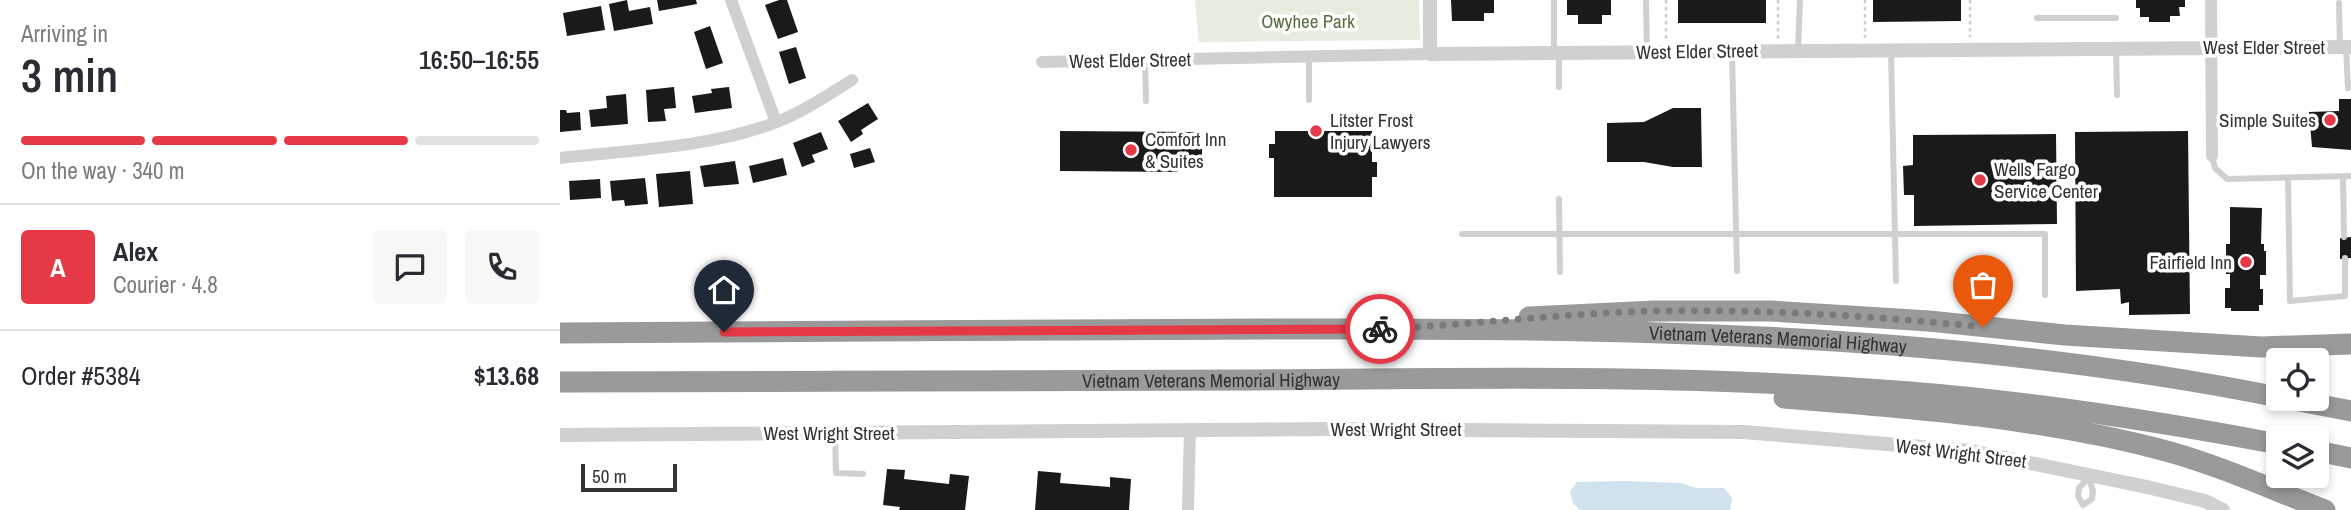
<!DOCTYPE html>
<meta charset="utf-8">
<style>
:root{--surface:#fff;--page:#f7f7f7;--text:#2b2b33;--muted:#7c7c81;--line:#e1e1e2;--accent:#e63946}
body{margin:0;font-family:"Archivo Narrow",sans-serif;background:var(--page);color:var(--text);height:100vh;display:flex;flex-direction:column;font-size:26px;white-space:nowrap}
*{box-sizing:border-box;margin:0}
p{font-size:23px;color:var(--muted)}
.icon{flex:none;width:38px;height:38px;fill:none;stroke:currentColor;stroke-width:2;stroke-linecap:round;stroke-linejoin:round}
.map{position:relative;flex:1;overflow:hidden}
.panel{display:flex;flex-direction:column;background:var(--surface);width:560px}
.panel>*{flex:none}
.controls{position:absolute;left:1706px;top:348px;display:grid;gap:14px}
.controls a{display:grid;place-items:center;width:63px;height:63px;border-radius:7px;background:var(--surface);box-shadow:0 4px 10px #0003;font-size:35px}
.scale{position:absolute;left:21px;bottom:18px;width:96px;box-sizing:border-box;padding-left:7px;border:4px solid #333;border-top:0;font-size:19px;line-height:24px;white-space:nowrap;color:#333;-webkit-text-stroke:5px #fff;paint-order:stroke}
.pin{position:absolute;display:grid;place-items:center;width:60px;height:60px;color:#fff;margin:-72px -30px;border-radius:50% 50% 50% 0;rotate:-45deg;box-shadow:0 0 7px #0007}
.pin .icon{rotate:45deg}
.courier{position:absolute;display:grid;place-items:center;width:70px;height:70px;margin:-35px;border:5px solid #e63946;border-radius:50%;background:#fff;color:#222;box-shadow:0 2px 9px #0007}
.summary em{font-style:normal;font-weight:600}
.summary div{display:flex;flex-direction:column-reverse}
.summary{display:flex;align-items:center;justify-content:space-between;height:119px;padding:0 21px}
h1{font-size:46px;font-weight:600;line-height:52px}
.bar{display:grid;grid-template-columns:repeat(4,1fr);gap:10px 7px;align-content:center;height:84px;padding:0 21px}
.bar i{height:9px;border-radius:5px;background:var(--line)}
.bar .on{background:var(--accent)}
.bar p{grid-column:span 4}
.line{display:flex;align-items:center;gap:18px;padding:0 21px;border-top:2px solid var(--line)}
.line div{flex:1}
.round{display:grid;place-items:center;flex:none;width:74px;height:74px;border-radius:7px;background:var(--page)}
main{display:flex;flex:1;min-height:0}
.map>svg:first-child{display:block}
.green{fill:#e6ecdf}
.water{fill:#cfe2ee}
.building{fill:#1a1a1a}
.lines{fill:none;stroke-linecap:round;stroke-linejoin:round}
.path{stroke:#cdcdcd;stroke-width:2.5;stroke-dasharray:3.5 3.5;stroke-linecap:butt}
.service{stroke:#d0d0d0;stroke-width:6}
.minor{stroke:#d0d0d0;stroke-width:12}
.tertiary{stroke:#d0d0d0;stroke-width:14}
.motorway{stroke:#9a9a9a;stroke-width:21}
.done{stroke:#7a7a7a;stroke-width:7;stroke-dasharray:0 12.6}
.route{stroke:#e63946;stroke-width:9}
.poi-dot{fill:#e63946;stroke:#fff;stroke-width:2.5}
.labels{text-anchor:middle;stroke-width:7;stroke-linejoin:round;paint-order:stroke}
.park-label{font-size:19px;fill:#56703f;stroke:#fff}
.street-label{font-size:19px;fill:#333;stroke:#fff}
.poi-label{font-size:19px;fill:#333;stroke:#fff;text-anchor:start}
</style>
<main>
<section class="panel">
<div class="summary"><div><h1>3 min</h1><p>Arriving in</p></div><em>16:50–16:55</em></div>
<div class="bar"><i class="on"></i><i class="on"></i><i class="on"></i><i></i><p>On the way · 340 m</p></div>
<div class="line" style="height:126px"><b class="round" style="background:var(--accent);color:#fff">A</b><div><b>Alex</b><p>Courier · 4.8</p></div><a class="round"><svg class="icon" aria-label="chat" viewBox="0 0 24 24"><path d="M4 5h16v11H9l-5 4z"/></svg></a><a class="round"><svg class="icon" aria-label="phone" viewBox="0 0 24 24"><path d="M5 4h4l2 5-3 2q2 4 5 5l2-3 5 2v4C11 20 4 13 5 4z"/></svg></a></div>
<div class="line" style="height:91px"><div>Order #5384</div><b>$13.68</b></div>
</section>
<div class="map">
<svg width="1791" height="510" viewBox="0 0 1791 510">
<rect width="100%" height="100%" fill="#fff"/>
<!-- green -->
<polygon class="green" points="635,0 859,0 860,40 639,42"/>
<!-- water -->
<polygon class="water" points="1063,481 1121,483 1136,488 1164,488 1172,498 1170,510 1020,510 1013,503 1010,492 1017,482"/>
<!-- building -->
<g class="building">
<polygon points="67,0 69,11 90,7 93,24 54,31 49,4"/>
<polygon points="97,0 136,0 137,4 99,11"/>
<polygon points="219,0 227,0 238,32 218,39 205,5"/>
<polygon points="891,0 934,0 934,13 924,13 924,21 892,21"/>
<polygon points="1007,0 1051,0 1051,15 1042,15 1042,24 1018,24 1018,15 1007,15"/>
<rect x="1118" y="0" width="88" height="23"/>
<polygon points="1313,0 1401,0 1401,21 1313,22"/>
<polygon points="1576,0 1625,0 1625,7 1619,7 1620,16 1610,16 1610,22 1589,22 1589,17 1580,17 1580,8 1576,8"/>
<polygon points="41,6 45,30 7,36 3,13"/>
<polygon points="150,26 163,63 146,69 134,32"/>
<polygon points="236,47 246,78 229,84 219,52"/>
<polygon points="114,87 116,108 104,109 106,121 88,122 86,90"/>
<polygon points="169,87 172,108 135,113 132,96 152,93 151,89"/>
<polygon points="66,94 68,124 31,127 29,110 47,108 46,96"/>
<polygon points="1779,99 1791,99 1791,150 1752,147 1749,112 1779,111"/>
<polygon points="308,103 318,119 301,130 303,134 291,142 278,121"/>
<polygon points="1113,108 1141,108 1142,167 1113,167 1084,162 1047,162 1047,123 1084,122"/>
<polygon points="0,110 6,110 7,113 20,112 21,130 0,132"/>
<polygon points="500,131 642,132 642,168 618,167 618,172 500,171"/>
<polygon points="715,131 812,131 812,162 817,162 817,177 812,177 812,197 714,197 714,158 709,158 709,144 715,144"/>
<polygon points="1628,131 1630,314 1569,315 1569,302 1561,304 1560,289 1516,291 1515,132"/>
<polygon points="261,132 268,149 252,155 255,162 242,167 233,143"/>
<polygon points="1496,134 1497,224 1354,226 1354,195 1344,195 1343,166 1353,165 1353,135"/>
<polygon points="310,148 315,162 294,168 290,154"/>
<polygon points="223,158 227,175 193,183 189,166"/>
<polygon points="175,161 179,184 144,187 140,166"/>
<polygon points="130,171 133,204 99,207 96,174"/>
<polygon points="85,178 88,204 65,206 64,200 52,201 50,181"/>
<polygon points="40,179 41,198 10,200 9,181"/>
<polygon points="1670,207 1702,208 1701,244 1704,244 1704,251 1706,251 1706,275 1700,275 1700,289 1703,289 1703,305 1699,305 1699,311 1671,311 1671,308 1665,308 1665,288 1670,288 1670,274 1666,274 1666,244 1670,244"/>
<polygon points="1791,237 1791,258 1780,259 1780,238"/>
<polygon points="327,469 345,470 344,479 389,484 390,474 409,476 405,510 339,510 340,507 323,505"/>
<polygon points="478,471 501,473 500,483 550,487 550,477 571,479 569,510 475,510"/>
</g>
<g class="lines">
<!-- path -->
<g class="path">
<polyline points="1106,0 1106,39"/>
<polyline points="1218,0 1218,39"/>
<polyline points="1305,0 1305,38"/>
<polyline points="1410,0 1410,37"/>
</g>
<!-- service -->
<g class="service">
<polyline points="994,0 994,53"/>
<polyline points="1086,0 1087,51"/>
<polyline points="1779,3 1780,47"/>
<polyline points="1477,18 1556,18"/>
<polyline points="1786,47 1788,88"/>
<polyline points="1556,48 1557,95"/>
<polyline points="1238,50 1240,0"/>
<polyline points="1172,52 1177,271"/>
<polyline points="1331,52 1336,281"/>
<polyline points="749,56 749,100"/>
<polyline points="585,60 586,101"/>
<polyline points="999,87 999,54"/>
<polyline points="1652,156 1655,168 1667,179 1791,176"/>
<polyline points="1783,177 1784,237"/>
<polyline points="1728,178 1730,301 1785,296 1785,258"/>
<polyline points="999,199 1000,272"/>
<polyline points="902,234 1485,234 1485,295"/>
<polyline points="275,433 276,473 303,474"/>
<polyline points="1529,479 1533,491 1532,499 1523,505 1518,496 1519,488 1530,476"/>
</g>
<!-- minor -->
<g class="minor">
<polyline points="171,0 216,122"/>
<polyline points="1651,0 1652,156"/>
<polyline points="482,62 870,54"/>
<path d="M0 158C71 150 149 148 217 122 244 111 268 95 292 80"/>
<polyline points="628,510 630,429"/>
</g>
<!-- tertiary -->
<g class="tertiary">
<polyline points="870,0 870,54 1791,47"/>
<polyline points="0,435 775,429 1183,432 1411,451 1587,487 1645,501 1663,510"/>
</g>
<!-- motorway -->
<g class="motorway">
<polyline points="969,317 1095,311 1211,311 1369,321 1505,335 1701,347 1791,344"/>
<path id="s1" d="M0 333C239 331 479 330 718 329 1053 328 1389 331 1718 397"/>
<path id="s2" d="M0 382C231 381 462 381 693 380 911 378 1132 374 1350 392 1474 402 1597 421 1718 444"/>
<path d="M1224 398C1353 408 1484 418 1610 452 1663 467 1713 490 1765 510"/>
<polyline points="1729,399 1791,411"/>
<polyline points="1757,451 1791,458"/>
</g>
</g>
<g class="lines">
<!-- done -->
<path class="done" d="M820 329C912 325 1003 313 1095 311 1205 309 1314 316 1423 327"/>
<!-- route -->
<polyline class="route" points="164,332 820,329"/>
</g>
<!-- markers -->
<g class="poi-dot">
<circle cx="1770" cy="120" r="7"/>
<circle cx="756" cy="131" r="7"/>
<circle cx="571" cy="150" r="7"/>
<circle cx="1420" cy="180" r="7"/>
<circle cx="1686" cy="262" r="7"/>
</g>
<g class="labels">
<!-- park labels -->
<g class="park-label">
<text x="748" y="28">Owyhee Park</text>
</g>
<!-- street labels -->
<g class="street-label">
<text x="1704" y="54">West Elder Street</text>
<text transform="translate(1137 51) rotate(-1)" y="7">West Elder Street</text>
<text transform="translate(570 60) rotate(-1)" y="7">West Elder Street</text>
<text dy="7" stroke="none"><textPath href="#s1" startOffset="1218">Vietnam Veterans Memorial Highway</textPath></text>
<text dy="7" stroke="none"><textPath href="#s2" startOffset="651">Vietnam Veterans Memorial Highway</textPath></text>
<text x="836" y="436">West Wright Street</text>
<text x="269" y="440">West Wright Street</text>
<text transform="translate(1401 453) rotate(7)" y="7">West Wright Street</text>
</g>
<!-- poi labels -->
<g class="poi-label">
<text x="770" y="127">Litster Frost<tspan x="770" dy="22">Injury Lawyers</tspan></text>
<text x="1756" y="127" text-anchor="end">Simple Suites</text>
<text x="585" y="146">Comfort Inn<tspan x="585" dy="22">&amp; Suites</tspan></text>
<text x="1434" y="176">Wells Fargo<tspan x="1434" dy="22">Service Center</tspan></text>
<text x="1672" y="269" text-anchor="end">Fairfield Inn</text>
</g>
</g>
</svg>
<div class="controls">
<a><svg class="icon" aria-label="locate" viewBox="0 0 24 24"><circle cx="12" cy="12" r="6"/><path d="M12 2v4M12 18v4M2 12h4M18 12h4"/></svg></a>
<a><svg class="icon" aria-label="layers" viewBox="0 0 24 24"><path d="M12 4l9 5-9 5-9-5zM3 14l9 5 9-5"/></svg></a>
</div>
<div class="scale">50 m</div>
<div class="pin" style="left:1423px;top:327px;background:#ea580c"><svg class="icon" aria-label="bag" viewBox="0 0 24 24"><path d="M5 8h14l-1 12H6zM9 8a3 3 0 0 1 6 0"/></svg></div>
<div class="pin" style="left:164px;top:332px;background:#1f2937"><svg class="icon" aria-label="home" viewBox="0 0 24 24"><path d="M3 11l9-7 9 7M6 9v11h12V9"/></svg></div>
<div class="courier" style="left:820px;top:329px"><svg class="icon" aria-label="bike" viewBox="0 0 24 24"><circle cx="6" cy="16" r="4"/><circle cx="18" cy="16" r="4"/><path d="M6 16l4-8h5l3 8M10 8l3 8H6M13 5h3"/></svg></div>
</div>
</main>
